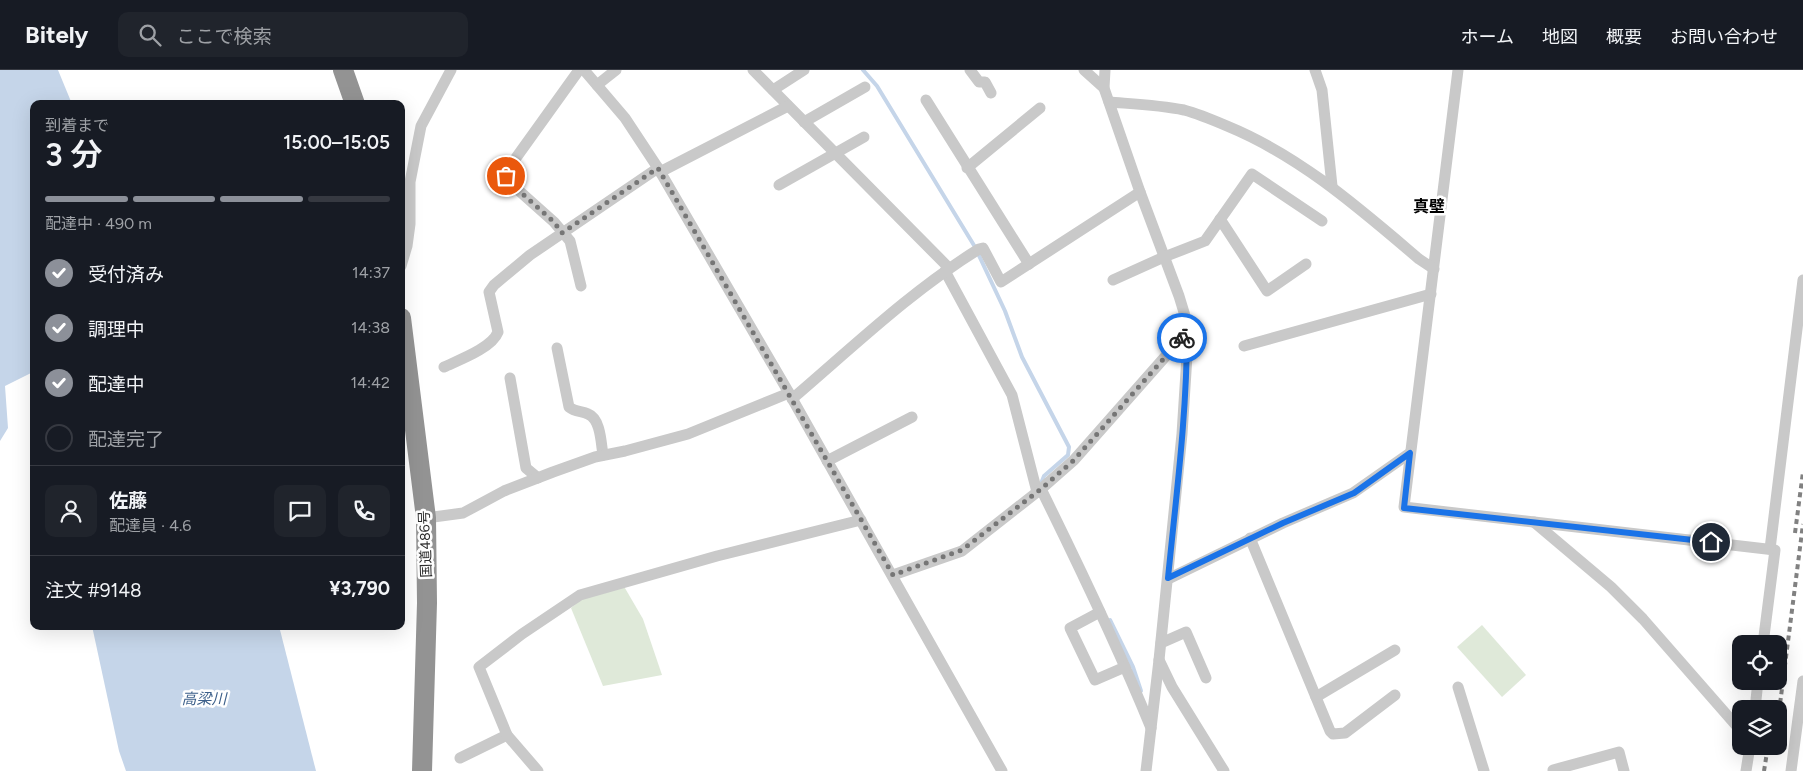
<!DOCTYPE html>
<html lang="ja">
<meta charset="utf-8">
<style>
:root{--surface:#171b24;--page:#20242c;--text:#f1f3f6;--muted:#9ea1a6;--line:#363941;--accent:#8c9099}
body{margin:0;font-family:Figtree,"Noto Sans JP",sans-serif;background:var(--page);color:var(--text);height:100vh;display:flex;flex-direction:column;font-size:19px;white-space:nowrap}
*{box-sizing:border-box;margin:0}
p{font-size:16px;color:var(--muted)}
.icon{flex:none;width:28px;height:28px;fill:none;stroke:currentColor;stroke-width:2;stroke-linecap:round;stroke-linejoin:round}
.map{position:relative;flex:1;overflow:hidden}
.side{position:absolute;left:30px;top:30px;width:375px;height:530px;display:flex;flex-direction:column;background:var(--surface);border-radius:10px;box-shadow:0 5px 20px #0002}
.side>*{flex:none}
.controls{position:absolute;left:1732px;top:565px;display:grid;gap:10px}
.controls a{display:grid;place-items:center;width:55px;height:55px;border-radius:10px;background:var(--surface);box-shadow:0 5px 20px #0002;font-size:25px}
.pin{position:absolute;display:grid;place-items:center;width:42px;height:42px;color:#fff;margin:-21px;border:2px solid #fff;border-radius:50%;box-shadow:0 1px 5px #0007}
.courier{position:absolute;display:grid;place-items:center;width:50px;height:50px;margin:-25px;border:4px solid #1a73e8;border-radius:50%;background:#fff;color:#222;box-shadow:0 1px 6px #0007}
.head em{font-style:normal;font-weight:600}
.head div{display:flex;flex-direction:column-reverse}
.head{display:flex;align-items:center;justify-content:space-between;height:85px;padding:0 15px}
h1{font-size:32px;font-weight:600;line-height:38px}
.bar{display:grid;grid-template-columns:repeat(4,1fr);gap:8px 5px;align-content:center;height:60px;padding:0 15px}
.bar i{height:6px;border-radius:4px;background:var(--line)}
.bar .current{background:var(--accent)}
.bar p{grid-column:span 4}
.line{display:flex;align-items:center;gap:12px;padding:0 15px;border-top:1px solid var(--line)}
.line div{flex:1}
.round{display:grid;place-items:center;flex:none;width:52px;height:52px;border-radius:10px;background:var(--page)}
ol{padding:0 15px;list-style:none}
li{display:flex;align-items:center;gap:15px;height:55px}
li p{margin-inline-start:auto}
li .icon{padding:5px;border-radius:50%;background:var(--accent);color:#fff;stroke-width:4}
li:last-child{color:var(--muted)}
li i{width:28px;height:28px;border:2px solid var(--line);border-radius:50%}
header{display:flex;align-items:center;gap:30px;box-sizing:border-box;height:70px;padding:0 25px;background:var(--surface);border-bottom:1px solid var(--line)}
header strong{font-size:24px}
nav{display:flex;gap:28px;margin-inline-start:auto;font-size:18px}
.search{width:350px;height:45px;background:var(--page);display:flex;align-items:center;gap:12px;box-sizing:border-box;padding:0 18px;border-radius:10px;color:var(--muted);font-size:19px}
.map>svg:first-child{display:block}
.green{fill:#dfe9d9}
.water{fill:#c5d5e9}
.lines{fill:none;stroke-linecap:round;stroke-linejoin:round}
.stream{stroke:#c5d5e9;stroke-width:4}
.street{stroke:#c9c9c9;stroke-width:11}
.highway{stroke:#939393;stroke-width:20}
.rail{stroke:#818181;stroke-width:4;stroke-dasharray:5 4;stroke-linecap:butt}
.done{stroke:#767676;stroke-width:5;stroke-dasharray:0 9}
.route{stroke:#1a73e8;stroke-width:6}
.labels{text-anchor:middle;stroke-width:5;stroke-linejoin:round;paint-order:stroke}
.street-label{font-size:14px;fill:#2c2c2c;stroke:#fff}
.water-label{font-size:15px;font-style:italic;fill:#3d608a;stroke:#fff}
.quarter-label{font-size:16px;font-weight:bold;fill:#000;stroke:#fff}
</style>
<header>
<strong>Bitely</strong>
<div class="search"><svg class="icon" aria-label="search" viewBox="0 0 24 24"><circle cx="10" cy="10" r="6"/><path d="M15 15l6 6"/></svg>ここで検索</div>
<nav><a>ホーム</a><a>地図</a><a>概要</a><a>お問い合わせ</a></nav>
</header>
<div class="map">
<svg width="1803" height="701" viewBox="0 0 1803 701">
<rect width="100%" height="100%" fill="#fff"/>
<!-- green -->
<g class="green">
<polygon points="622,513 643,549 662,605 603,616 571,538 583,528"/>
<polygon points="1482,555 1526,605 1502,627 1457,577"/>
</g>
<!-- water -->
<g class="water">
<polygon points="0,0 58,0 72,34 34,34 34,307 31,303 5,316 8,358 0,371"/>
<polygon points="92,556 279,556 316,701 126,701 119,681"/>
</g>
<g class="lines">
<!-- stream -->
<g class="stream">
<polyline points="863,0 877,16 975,177 1005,241 1022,287 1069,377 1068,385 1044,406 1042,411"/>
<polyline points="1110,550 1133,597 1141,621"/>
</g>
<!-- street -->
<g class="street">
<polyline points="579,0 508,99 506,106 507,110 554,152 570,171 581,216"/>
<polyline points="584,0 625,48 658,98 789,323 1002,701"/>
<polyline points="753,0 949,198"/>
<polyline points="970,0 979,12 985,12 991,23"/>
<polyline points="1084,0 1104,18"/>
<polyline points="1105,0 1104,18 1140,122 1179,226 1186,249 1187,262 1187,286 1182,364 1159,590 1146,701"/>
<polyline points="1315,0 1322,20 1332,116"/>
<polyline points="1458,0 1404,437 1775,480 1763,574"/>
<polyline points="597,15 616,0"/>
<polyline points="773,20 804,0"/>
<polyline points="926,30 1029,194"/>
<path d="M1109 32C1134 34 1159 35 1184 40 1199 44 1213 50 1227 56 1300 86 1359 138 1419 189L1434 199"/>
<polyline points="804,52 865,17"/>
<polyline points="967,98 1040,38"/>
<polyline points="660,102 788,36"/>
<polyline points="779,115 864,67"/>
<polyline points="1220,149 1267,221 1306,194"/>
<polyline points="401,196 407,176 410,154 410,112 421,56 451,0"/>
<polyline points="945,201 1012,325 1037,422"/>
<polyline points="1113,210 1164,187 1205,171 1252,104 1322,151"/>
<polyline points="1244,276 1431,224"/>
<path d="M557 278 569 337C575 342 582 341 588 344 601 349 601 374 603 385"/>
<path d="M444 297C459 290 492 278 498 262L489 222 494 215 530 185 658 98"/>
<polyline points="510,308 526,398 538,408"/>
<path d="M792 329C853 277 911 221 979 179L983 178 1001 212 1140 122"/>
<polyline points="827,391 912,347"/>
<path d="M1041 419C1080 498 1118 577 1151 658"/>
<polyline points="426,448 463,443 504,421 553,402 595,387 625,381 688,364 789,323"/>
<polyline points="1534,452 1611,517 1643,549 1741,661"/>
<polyline points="1250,468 1330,661 1333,664 1345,663 1395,625"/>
<polyline points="1770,479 1803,210"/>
<polyline points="893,505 962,481 1041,419 1074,390 1187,262"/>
<polyline points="1168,509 1283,453 1353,423 1410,383"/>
<polyline points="1100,542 1070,558 1095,610 1125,597"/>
<polyline points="1161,573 1186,562 1206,608"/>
<polyline points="1159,590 1172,617 1224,701"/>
<polyline points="1458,617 1484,701"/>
<polyline points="1316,627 1395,580"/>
<polyline points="1755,639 1758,611"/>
<polyline points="460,688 507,665"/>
<polyline points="1553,700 1619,682 1624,701"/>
<polyline points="538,701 507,665 479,597 522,564 580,525 717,486 861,450"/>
<polyline points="1746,701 1750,676"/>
<polyline points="1791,701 1803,611"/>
</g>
<!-- highway -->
<g class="highway">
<polyline points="343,0 355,34"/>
<polyline points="401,248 426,448 427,533 422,701"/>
</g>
<!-- rail -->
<g class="rail">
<polyline points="1795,463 1803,402"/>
<polyline points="1779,642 1803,454"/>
<polyline points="1764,701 1768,676"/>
</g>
</g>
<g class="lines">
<!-- done -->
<polyline class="done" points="506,106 507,110 554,152 562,163 658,98 893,505 962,480 1041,419 1074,390 1182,268"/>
<!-- route -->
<path class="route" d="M1182 268 1187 262C1187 344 1176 427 1168 508L1283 453 1354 423 1410 383 1404 438 1711 472"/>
</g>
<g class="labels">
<!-- street labels -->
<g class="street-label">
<text transform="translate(425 474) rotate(-92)" y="5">国道486号</text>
</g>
<!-- water labels -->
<g class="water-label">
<text x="204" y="634">高梁川</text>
</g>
<!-- quarter labels -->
<g class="quarter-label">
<text x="1429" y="142">真壁</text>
</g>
</g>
</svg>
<div class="controls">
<a><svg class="icon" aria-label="locate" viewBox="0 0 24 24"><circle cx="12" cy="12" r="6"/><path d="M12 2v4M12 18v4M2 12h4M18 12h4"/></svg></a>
<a><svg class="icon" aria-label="layers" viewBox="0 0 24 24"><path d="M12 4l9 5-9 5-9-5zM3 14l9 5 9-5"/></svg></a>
</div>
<div class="pin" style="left:506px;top:106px;background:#ea580c"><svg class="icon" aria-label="bag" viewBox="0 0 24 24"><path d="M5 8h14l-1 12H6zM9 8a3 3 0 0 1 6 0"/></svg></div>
<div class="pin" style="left:1711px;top:472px;background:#1f2937"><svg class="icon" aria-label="home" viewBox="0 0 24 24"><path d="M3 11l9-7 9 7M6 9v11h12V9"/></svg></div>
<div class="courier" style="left:1182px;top:268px"><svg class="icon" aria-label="bike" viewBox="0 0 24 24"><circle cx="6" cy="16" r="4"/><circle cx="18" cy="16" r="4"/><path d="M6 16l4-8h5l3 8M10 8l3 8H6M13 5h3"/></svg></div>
<section class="side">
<div class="head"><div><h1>3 分</h1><p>到着まで</p></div><em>15:00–15:05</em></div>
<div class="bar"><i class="current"></i><i class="current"></i><i class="current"></i><i></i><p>配達中 · 490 m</p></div>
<ol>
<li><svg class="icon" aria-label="check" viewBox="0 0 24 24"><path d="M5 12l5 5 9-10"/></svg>受付済み<p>14:37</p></li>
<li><svg class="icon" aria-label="check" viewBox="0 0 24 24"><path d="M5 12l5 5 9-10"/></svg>調理中<p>14:38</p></li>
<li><svg class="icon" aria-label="check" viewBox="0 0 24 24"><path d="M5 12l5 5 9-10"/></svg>配達中<p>14:42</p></li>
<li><i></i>配達完了</li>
</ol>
<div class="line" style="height:90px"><a class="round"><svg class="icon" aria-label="person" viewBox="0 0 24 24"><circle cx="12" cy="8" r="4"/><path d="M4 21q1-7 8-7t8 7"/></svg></a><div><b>佐藤</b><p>配達員 · 4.6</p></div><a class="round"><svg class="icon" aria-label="chat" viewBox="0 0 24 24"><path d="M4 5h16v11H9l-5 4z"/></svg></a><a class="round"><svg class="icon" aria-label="phone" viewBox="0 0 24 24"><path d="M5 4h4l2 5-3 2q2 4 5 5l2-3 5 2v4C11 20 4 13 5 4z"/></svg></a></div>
<div class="line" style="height:65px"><div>注文 #9148</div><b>¥3,790</b></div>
</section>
</div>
